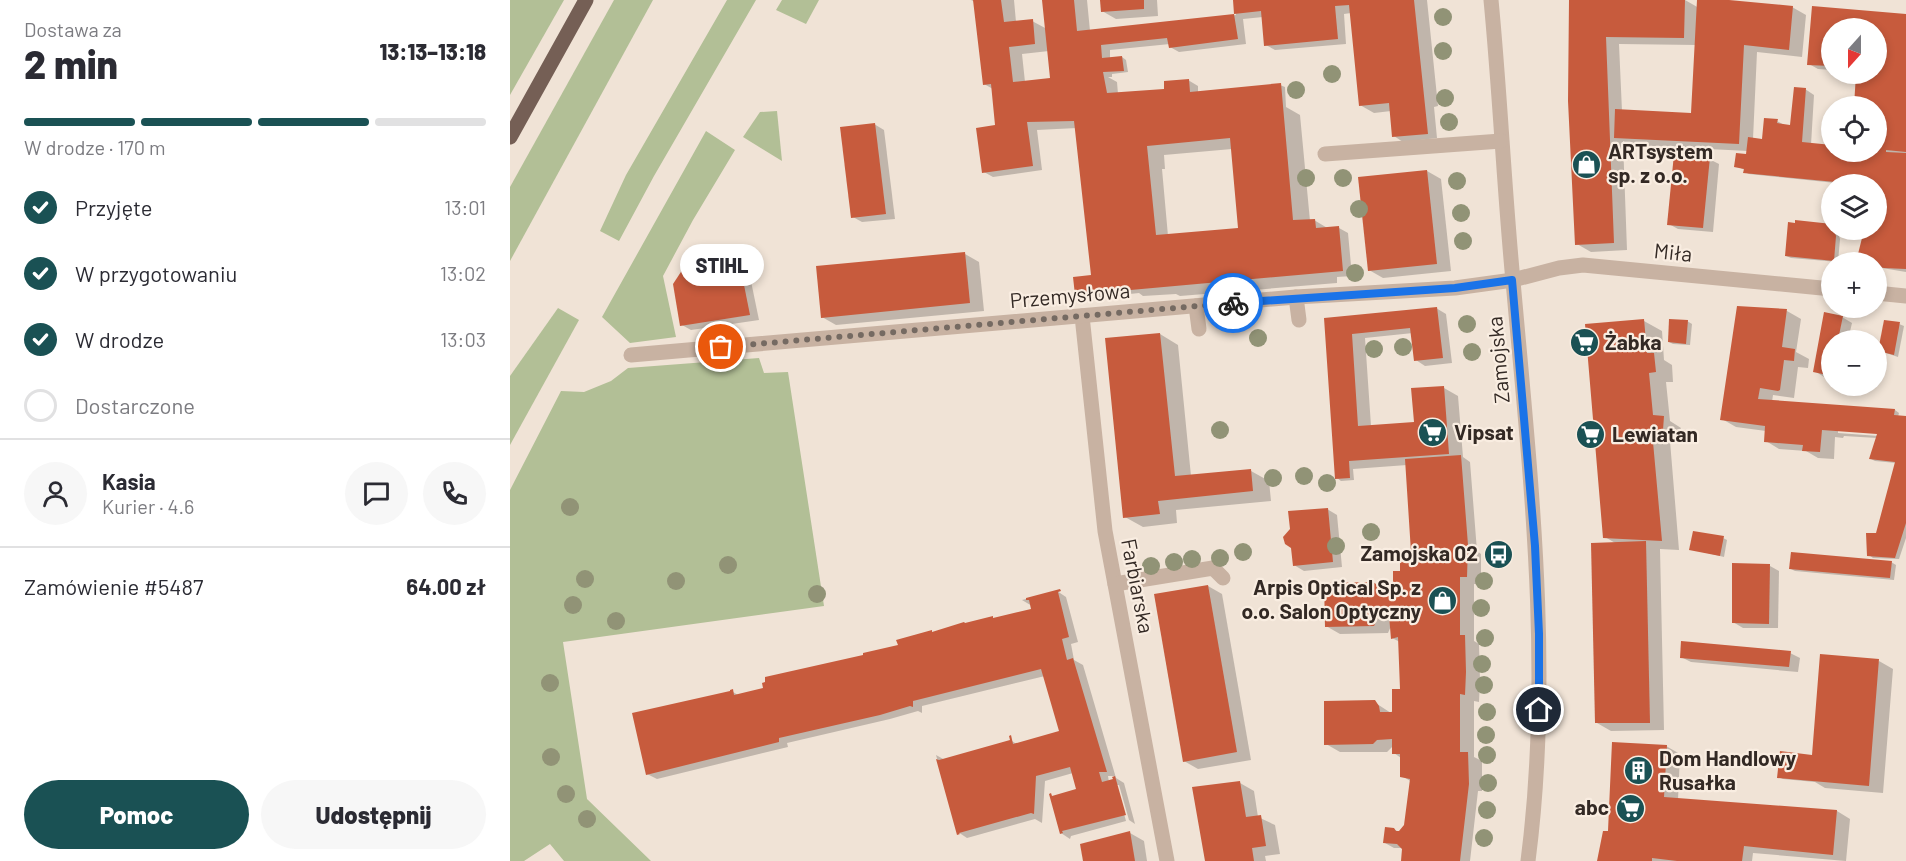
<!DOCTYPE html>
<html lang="pl">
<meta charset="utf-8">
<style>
:root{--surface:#fff;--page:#f7f7f7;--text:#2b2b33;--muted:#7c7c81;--line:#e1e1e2;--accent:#1a5154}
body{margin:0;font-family:Barlow,sans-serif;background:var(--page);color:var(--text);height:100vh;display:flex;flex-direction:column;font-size:22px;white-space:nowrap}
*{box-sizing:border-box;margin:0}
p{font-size:20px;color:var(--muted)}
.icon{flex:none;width:33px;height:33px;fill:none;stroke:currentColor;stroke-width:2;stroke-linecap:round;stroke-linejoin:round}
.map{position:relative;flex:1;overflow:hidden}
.drawer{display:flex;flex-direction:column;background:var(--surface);width:510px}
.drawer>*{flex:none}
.needle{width:39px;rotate:201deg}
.buttons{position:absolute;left:1311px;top:18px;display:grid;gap:12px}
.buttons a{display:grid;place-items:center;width:66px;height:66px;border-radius:50%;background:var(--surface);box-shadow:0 3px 9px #0003;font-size:30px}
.pin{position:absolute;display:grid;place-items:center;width:51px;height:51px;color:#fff;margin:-26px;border:3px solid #fff;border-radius:50%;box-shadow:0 2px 6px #0007}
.courier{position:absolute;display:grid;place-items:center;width:60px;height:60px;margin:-30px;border:4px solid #1a73e8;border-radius:50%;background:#fff;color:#222;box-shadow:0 2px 8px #0007}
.bubble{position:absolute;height:42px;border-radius:21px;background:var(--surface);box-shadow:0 3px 9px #0003;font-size:20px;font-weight:800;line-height:42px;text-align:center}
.overview em{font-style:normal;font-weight:800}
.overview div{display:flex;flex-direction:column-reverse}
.overview{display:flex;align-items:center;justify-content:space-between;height:102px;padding:0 24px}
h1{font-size:39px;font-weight:800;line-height:45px}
.bar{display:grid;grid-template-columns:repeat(4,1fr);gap:9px 6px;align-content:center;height:72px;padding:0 24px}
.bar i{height:8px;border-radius:4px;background:var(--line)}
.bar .current{background:var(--accent)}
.bar p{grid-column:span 4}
.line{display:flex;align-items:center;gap:15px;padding:0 24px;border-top:2px solid var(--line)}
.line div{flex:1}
.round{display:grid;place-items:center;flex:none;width:63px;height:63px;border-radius:32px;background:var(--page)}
ol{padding:0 24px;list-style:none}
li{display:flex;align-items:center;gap:18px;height:66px}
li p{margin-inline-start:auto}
li .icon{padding:6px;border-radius:50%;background:var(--accent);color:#fff;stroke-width:4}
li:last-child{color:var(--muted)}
li i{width:33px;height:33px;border:3px solid var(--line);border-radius:50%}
.button{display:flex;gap:12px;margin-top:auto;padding:12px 24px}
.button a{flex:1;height:69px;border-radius:36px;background:var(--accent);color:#fff;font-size:24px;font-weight:800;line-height:69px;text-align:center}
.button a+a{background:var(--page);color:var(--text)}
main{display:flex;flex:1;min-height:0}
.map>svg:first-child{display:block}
.green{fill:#b2bf96}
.shadow{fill:#0003;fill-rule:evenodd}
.building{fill:#c75b3d;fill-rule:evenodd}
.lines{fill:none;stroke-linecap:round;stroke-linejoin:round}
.minor{stroke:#c8b2a2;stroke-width:15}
.major{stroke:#755f55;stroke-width:15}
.tree{fill:#919376}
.done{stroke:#756a62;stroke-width:6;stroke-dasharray:0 10.8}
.route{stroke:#1a73e8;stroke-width:8}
.labels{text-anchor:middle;stroke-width:4.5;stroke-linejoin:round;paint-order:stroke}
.poi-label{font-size:21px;font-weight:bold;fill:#332924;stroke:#f9ede1;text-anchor:start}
.street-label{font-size:21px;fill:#332924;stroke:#f9ede1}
</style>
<main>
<section class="drawer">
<div class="overview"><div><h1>2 min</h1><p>Dostawa za</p></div><em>13:13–13:18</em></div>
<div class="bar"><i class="current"></i><i class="current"></i><i class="current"></i><i></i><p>W drodze · 170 m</p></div>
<ol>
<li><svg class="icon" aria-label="check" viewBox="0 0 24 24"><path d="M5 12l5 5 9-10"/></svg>Przyjęte<p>13:01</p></li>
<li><svg class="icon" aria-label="check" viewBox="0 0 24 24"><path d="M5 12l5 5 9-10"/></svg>W przygotowaniu<p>13:02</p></li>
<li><svg class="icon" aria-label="check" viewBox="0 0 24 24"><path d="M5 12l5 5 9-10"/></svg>W drodze<p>13:03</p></li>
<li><i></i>Dostarczone</li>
</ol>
<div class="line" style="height:108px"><a class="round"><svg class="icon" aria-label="person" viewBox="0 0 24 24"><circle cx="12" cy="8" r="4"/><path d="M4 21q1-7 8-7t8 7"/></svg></a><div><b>Kasia</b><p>Kurier · 4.6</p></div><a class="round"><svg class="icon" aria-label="chat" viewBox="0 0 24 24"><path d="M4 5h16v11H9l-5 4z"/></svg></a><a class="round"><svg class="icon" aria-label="phone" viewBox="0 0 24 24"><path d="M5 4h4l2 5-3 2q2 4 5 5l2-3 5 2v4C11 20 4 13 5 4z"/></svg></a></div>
<div class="line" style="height:78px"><div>Zamówienie #5487</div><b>64.00 zł</b></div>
<div class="button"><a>Pomoc</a><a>Udostępnij</a></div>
</section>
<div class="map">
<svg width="1396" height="861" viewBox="0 0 1396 861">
<rect width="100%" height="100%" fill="#f0e3d6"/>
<!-- green -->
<g class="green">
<polygon points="0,0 54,0 0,95"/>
<polygon points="104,0 143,0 0,261 0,187"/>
<polygon points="217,0 246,0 144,176 109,241 90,231 116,175"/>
<polygon points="272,0 309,0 296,24 266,10"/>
<polygon points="267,111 272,161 233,137 250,112"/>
<polygon points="196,131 225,150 183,220 153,276 166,337 120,343 92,317"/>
<polygon points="48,308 69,320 0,445 0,376"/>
<polygon points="249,358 254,373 278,372 314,606 53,642 77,799 141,861 54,861 40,844 14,861 0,861 0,490 51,391 74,392 101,381 118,368"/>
</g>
<!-- shadow -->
<g class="shadow">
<path d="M461 0H504L506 22 522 21 537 29 534 0H577L580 31 726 15 724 0H917L928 106 924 107 927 138 893 142 884 136 881 111 864 113 850 105 841 13 834 14 836 44 765 50 756 45 753 17 733 19 736 44 669 52 660 47V44L600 50V58L612 57 616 60 618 72 602 74V77H598L607 82 608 94 656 90 678 80 688 86V92L770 85 775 87 776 107 790 115 800 221 804 220 819 229 829 228 838 233 842 276 827 277V283L670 296 666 294 633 296 629 293 575 299 566 294 583 276 567 128 527 130 532 170 483 177 474 172 491 127 483 89 474 84 465 2ZM539 51 541 79 515 82 512 54ZM722 149 730 230 658 236 652 169H655L654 155Z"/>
<polygon points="591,0 647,0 648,16 606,19 592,11"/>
<path d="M1061 0H1175L1189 8V0H1203L1282 7 1296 15 1292 57 1247 52 1243 139 1254 140 1267 121 1276 126H1282L1295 89 1304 95 1301 145 1322 152H1366V106H1346L1348 74H1366V28H1322V70L1308 69 1299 64 1303 8 1396 16V272L1366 267V262H1347L1355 234 1349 230H1366V184H1335L1239 174 1235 172V170L1226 166 1237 156 1238 151 1120 145 1113 141 1117 250 1081 252 1067 244ZM1109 44 1187 45 1183 115 1112 111Z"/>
<polygon points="364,124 374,130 385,219 352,222 343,217"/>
<polygon points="1199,159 1209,164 1203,232 1168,229 1159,224"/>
<polygon points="917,171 931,179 941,271 873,278 859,270"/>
<polygon points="1322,230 1327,230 1330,239 1328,262 1281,258 1276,256"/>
<polygon points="226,246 235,252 249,320 181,330 172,325"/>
<polygon points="455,254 469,262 474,311 326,325 312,317"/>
<path d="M1229 307 1277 311 1291 319 1286 352 1299 359 1298 368 1288 367 1284 398 1263 395 1262 402 1385 410 1389 413 1388 417H1396V538L1389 559 1363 558 1359 555 1367 534 1386 463 1365 461 1361 459 1367 438 1334 436 1333 438 1325 437 1324 459 1308 458 1296 451 1269 449 1256 441V431L1226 427 1212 419ZM1328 430 1369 433V436L1328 433Z"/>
<polygon points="926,308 936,314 942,363 915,366 906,360 903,333 855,338 861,426 905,423 934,388 948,396 953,457 960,462 967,551 971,554 971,584 964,584 964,641 969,644 970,681 969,702 964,701 964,757 972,761 972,791 968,791 960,861 892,861 893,848 884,848 875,843 884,829 890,833 896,826 902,782 892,776 891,758 884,753 884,745 877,752 830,752 816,744 864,702 881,713 891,691 890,642 882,638 881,626 878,633 830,634 816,626 869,587 884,587 891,573 906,553 897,465 843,469 844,480 831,481 827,478 816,319"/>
<polygon points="1332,317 1342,323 1338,340 1322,340 1322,378 1314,377 1305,371"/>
<polygon points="1134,321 1152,331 1154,360 1162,365 1163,382 1156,382 1160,421 1171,428 1170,440 1160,441 1169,550 1150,549 1154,730 1101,731 1087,723 1107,544 1095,537"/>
<polygon points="1177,321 1182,324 1180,345 1163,344 1159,342"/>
<polygon points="1389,324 1394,326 1388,357 1370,351"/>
<polygon points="650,334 668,345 681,476 741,471 759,481 761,501 666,510 667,523 633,527 615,517"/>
<polygon points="817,509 827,515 832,567 794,571 784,565"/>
<polygon points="1213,538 1217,540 1214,557 1181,549"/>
<polygon points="1381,562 1386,565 1384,580 1285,571 1281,569"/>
<polygon points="1260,566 1269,571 1268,628 1233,628 1223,622"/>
<polygon points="698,586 712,594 741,760 688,769 674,761"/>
<path d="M547 591 556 597 568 642 561 644 564 660 573 665 606 778 614 783 625 824 619 820 609 785H606L616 821 561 836 560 839 551 833 541 798 568 790 563 773 535 781 532 823 525 819 457 838 448 832 426 755 435 760 502 741 508 745 551 732 535 676 412 706V713L408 711 380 719 277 743 278 747 147 779 137 774 223 692 228 695 255 689 325 663 390 646 483 618 485 619 523 610 522 606 512 600ZM598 776H604L605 780 599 782Z"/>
<polygon points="1280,653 1290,658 1288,672 1181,662 1171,657"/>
<polygon points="1369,661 1383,669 1373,793 1315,788 1305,782 1273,779 1269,777 1303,756"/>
<polygon points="1156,746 1170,754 1168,800 1327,811 1340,819 1336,861 1243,853 1242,861 1089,861 1100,833"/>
<polygon points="730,783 744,791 748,817 765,825 770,854 755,856 756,861 696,861"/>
<polygon points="620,833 634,841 637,861 575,861"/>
</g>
<!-- building -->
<g class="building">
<path d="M463 0H491L494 22 523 19 525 44 499 47 503 82 540 78 532 0H564L567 31 724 14 728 39 659 48 657 38 591 45 592 58 612 56 614 71 593 72 597 93 654 89V81L679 79 680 92 771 83 783 220 805 219 806 228 829 226 833 271 565 295 563 277 581 275 564 121 517 122 523 166 472 173 466 128 485 125 481 84 473 85ZM720 138 728 228 646 235 637 146Z"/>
<polygon points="590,0 634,0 634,9 591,12"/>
<polygon points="723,0 904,0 918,134 882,137 879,103 849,106 839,5 825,6 828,39 754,46 751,11 724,14"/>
<polygon points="1059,0 1175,0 1174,38 1096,37 1104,243 1065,245 1058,101"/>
<polygon points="1187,0 1219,0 1283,6 1279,50 1234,45 1229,144 1104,138 1105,109 1181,113"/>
<polygon points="1302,6 1396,14 1396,152 1376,150 1376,152 1396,153 1396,269 1374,268 1366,266 1366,262 1346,262 1353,234 1347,232 1347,230 1366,230 1366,184 1346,184 1233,173 1234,169 1224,167 1226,153 1236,154 1238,137 1252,139 1254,118 1268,119 1267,123 1280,125 1284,87 1296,88 1292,142 1322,145 1322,152 1366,152 1366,106 1344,106 1346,74 1366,74 1366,28 1322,28 1322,66 1297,65"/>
<polygon points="365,123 376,214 341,218 330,127"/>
<polygon points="1164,154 1200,157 1193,228 1157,225"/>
<polygon points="917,170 927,264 858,271 848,177"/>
<polygon points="1285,220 1322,224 1322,230 1324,230 1326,236 1324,261 1275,256 1278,222 1285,223"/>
<polygon points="226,245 240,315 170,326 163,284 184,252"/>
<polygon points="455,252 460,303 311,318 306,266"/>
<polygon points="1227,306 1277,309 1272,347 1285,349 1284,361 1274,360 1270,390 1268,391 1250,388 1248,399 1385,409 1384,415 1396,416 1396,523 1385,558 1357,556 1356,533 1366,533 1385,462 1359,459 1367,434 1312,430 1310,452 1292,451 1293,445 1254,442 1255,426 1210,420"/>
<polygon points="927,307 933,358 904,361 900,328 842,334 848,426 904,422 901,388 934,386 939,454 839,461 840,478 825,479 814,318"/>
<polygon points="1314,312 1333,316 1328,340 1322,340 1322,376 1303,372"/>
<polygon points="1134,319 1137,353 1144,353 1146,372 1139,373 1143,415 1154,416 1153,430 1142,431 1152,541 1093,538 1075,324"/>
<polygon points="1159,319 1178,320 1176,344 1158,342"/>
<polygon points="1374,320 1390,322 1384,355 1368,351"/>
<polygon points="650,333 665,476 741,469 743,491 648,501 650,514 613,518 595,338"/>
<polygon points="951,455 958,545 957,577 950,577 950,635 955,635 956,672 955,695 950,694 950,752 958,752 959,784 950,861 891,861 892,849 887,844 873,843 875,827 884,828 886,831 889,831 894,825 900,779 890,777 890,754 882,754 882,739 867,740 863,744 814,745 814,701 865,700 869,706 870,712 882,712 882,689 890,689 888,637 881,639 879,615 869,615 864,626 815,627 814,583 863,582 869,586 883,586 883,571 890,571 890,554 901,552 895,459"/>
<polygon points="818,508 823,562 783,566 781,548 775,544 773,537 780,529 778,511"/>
<polygon points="1183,531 1214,536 1210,556 1179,550"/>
<polygon points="1136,541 1140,723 1085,723 1081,543"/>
<polygon points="1281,552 1382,561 1380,578 1279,569"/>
<polygon points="1222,563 1260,564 1259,624 1222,623"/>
<polygon points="698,585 727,752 673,762 644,594"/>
<polygon points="550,589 551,591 548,592 559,637 552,639 557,660 563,658 597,772 589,772 592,782 603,779 602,777 605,776 616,815 552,831 553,833 550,834 539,794 541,793 542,796 566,789 560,767 526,776 524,814 521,813 449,833 450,834 447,835 426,759 429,760 500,740 499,736 501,735 503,744 549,731 531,669 403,701 403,707 400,706 370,715 269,738 269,742 136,775 122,713 220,691 220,690 223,689 224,695 253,688 252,683 255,682 255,677 353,655 353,653 388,645 386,640 422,630 422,632 454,622 455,623 483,616 483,618 521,609 519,600 516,600 516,598"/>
<polygon points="1171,641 1281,651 1279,667 1170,658"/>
<polygon points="1310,654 1369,659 1359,786 1267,778 1270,751 1302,755"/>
<polygon points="1102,742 1157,745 1154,797 1327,810 1323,855 1234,846 1232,861 1167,861 1142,858 1142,861 1087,861 1093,831 1098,831"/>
<polygon points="730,781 736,817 751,815 756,846 742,848 744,861 695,861 682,787"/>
<polygon points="620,831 625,861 573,861 570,844"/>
</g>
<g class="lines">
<!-- minor -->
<g class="minor">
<path d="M981 0C990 93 994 187 1003 281 1020 473 1043 668 1018 861"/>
<polyline points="815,154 991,141"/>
<polyline points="1366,293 1396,296"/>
<polyline points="786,297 789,320"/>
<polyline points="686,306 689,329"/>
<polyline points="572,316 595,531 657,861"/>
<polyline points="121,355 786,297 945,288 1003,280 1049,268 1073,265 1322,289"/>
<polyline points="605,584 703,568 713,578"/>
</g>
<!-- major -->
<polyline class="major" points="0,137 76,0"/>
</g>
<!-- trees -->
<g class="tree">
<circle cx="933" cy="17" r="9"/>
<circle cx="933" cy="51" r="9"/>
<circle cx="822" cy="74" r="9"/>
<circle cx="786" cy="90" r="9"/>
<circle cx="935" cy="98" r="9"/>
<circle cx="939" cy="122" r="9"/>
<circle cx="796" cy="178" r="9"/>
<circle cx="833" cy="178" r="9"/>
<circle cx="947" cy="181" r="9"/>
<circle cx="849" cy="209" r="9"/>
<circle cx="951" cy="213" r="9"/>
<circle cx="953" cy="241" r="9"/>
<circle cx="845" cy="273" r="9"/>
<circle cx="957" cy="324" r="9"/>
<circle cx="748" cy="338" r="9"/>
<circle cx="893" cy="347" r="9"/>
<circle cx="864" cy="349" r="9"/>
<circle cx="962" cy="352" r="9"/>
<circle cx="710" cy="430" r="9"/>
<circle cx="794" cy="476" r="9"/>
<circle cx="763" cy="478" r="9"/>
<circle cx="817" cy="483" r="9"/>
<circle cx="60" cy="507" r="9"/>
<circle cx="861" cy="532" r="9"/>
<circle cx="826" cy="546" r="9"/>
<circle cx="733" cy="552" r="9"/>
<circle cx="710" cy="558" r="9"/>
<circle cx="682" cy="559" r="9"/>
<circle cx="664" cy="562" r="9"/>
<circle cx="218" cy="565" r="9"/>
<circle cx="641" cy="566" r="9"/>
<circle cx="75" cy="579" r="9"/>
<circle cx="166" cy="581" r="9"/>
<circle cx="974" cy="581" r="9"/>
<circle cx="307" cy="594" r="9"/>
<circle cx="63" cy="605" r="9"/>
<circle cx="971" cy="608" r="9"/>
<circle cx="106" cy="621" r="9"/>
<circle cx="975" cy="638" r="9"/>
<circle cx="972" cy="664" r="9"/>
<circle cx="40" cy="683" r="9"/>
<circle cx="974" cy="685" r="9"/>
<circle cx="977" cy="712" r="9"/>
<circle cx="976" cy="735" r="9"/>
<circle cx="977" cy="755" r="9"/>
<circle cx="41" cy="757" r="9"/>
<circle cx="978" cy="783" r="9"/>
<circle cx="56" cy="794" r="9"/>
<circle cx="977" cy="810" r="9"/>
<circle cx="77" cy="819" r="9"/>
<circle cx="974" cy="838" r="9"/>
</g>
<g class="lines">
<!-- done -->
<polyline class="done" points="211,347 723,303"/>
<!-- route -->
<polyline class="route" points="723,303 945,288 1002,280 1025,546 1029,634 1029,710"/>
</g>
<!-- icons -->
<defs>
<symbol id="shop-disc" viewBox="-11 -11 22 22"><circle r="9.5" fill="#1a5154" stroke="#f9ede1"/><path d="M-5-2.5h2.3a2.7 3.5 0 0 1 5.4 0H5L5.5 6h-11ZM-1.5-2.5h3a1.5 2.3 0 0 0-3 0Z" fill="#fff"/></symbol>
<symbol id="supermarket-disc" viewBox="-11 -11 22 22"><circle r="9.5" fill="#1a5154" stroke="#f9ede1"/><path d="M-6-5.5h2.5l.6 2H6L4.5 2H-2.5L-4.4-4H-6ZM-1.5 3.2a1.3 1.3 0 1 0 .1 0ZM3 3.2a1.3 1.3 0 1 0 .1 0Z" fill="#fff"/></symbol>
<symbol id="bus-disc" viewBox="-11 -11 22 22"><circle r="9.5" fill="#1a5154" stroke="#f9ede1"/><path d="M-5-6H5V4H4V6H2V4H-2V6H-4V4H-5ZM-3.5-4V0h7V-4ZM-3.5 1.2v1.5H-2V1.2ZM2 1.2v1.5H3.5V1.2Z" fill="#fff"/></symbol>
<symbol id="building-disc" viewBox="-11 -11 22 22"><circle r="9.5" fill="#1a5154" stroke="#f9ede1"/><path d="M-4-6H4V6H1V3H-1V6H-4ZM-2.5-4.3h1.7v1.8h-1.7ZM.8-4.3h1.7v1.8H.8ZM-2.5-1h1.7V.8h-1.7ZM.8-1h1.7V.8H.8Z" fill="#fff"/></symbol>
</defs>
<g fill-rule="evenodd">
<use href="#shop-disc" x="1060" y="148" width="33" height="33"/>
<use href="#supermarket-disc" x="1058" y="326" width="33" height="33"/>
<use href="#supermarket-disc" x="906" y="416" width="33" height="33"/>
<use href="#supermarket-disc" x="1064" y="418" width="33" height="33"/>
<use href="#bus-disc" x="972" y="538" width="33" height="33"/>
<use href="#shop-disc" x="916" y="584" width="33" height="33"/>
<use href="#building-disc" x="1112" y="754" width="33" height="33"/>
<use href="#supermarket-disc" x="1104" y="792" width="33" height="33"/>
</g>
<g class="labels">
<!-- poi labels -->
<g class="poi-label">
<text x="1098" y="159">ARTsystem<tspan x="1098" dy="24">sp. z o.o.</tspan></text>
<text x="1095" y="350">Żabka</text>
<text x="944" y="440">Vipsat</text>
<text x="1102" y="442">Lewiatan</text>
<text x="968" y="561" text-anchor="end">Zamojska 02</text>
<text x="911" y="595" text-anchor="end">Arpis Optical Sp. z<tspan x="911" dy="24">o.o. Salon Optyczny</tspan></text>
<text x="1149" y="766">Dom Handlowy<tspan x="1149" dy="24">Rusałka</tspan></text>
<text x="1099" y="815" text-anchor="end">abc</text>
</g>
<!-- street labels -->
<g class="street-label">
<text transform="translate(1163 253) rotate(6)" y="7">Miła</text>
<text transform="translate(560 296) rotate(-5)" y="7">Przemysłowa</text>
<text transform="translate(989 360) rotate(-95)" y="7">Zamojska</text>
<text transform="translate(627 586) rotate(79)" y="7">Farbiarska</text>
</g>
</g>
</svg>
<div class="buttons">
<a><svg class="needle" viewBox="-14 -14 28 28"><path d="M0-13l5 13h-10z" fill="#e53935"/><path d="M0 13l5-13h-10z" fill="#7c7c81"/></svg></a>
<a><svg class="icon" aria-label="locate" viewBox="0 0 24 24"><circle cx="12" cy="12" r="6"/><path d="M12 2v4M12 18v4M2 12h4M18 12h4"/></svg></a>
<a><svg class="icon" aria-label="layers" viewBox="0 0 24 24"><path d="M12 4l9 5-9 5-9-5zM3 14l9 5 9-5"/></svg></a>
<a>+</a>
<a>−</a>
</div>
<div class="pin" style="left:211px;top:347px;background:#ea580c"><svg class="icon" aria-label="bag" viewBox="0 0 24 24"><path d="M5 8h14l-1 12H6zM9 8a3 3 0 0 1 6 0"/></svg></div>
<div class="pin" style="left:1029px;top:710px;background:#1f2937"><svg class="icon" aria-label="home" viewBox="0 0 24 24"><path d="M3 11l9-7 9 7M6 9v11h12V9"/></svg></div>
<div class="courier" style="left:723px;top:303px"><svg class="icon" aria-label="bike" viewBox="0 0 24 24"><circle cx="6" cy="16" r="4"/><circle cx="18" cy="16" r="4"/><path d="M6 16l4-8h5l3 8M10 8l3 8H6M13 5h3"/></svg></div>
<div class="bubble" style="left:170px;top:244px;width:84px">STIHL</div>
</div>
</main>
